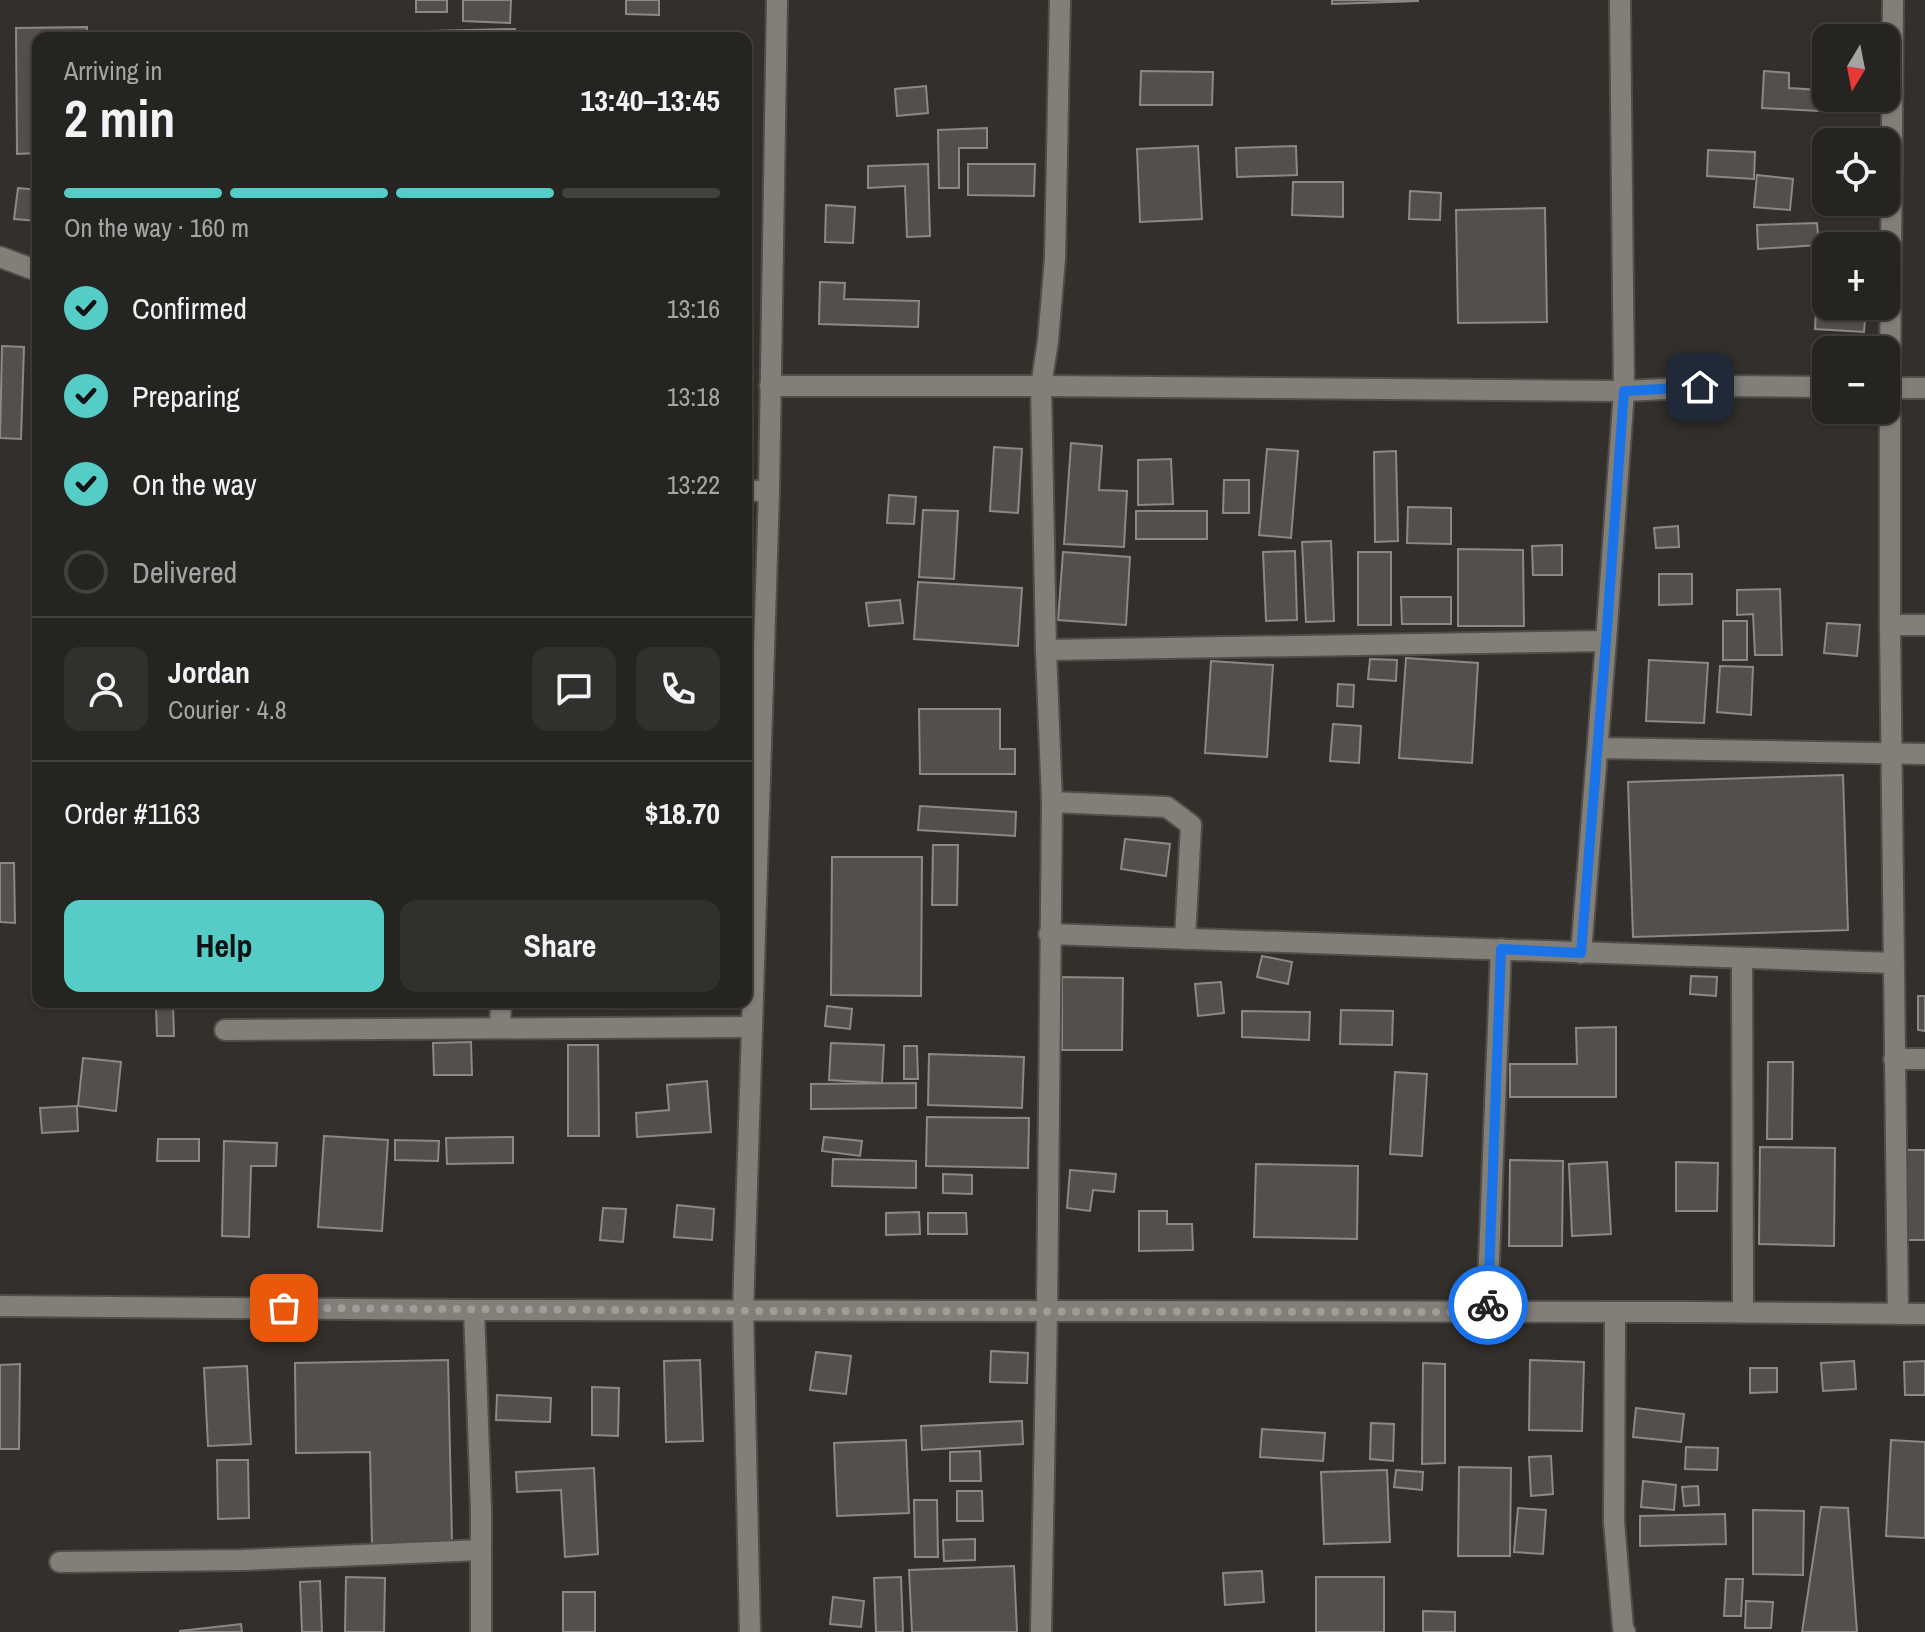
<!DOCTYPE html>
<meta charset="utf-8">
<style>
:root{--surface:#262420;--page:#32302d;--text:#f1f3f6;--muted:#a4a4a5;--line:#42413e;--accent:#55cdc6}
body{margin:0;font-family:"Archivo Narrow",sans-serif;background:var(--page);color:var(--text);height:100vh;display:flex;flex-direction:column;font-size:30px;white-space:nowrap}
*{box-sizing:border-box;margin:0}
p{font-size:26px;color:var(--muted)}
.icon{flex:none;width:44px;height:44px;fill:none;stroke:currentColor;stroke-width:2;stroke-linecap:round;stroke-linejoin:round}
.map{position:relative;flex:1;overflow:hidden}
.panel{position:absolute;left:32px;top:32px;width:720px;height:976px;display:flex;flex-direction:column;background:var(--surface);border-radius:16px;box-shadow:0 2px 6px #0004,0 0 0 2px var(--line)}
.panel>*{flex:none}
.needle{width:52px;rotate:190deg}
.tools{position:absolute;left:1812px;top:24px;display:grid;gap:16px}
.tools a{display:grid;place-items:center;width:88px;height:88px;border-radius:16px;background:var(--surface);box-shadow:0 2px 6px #0004,0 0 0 2px var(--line);font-size:40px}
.pin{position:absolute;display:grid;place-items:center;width:68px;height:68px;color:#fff;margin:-34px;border-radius:16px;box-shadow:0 4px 12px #0006}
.courier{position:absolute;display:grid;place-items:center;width:80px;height:80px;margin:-40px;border:6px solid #1a73e8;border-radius:50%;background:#fff;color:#222;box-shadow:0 2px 10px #0007}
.overview em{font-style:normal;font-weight:700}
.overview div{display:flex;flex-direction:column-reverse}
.overview{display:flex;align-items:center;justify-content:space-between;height:136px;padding:0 32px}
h1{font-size:52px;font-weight:700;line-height:60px}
.bar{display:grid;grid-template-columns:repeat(4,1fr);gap:12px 8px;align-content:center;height:96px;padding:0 32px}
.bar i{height:10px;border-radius:6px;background:var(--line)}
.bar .selected{background:var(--accent)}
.bar p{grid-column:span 4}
.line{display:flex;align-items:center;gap:20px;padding:0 32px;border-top:2px solid var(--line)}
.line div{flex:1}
.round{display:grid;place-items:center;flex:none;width:84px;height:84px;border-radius:16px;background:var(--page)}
ol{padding:0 32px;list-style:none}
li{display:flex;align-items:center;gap:24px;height:88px}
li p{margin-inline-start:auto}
li .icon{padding:8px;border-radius:50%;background:var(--accent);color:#111;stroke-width:4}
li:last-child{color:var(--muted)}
li i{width:44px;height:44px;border:4px solid var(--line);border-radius:50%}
.primary-button{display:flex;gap:16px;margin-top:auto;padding:16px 32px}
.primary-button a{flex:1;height:92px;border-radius:16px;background:var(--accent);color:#111;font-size:32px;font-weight:700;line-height:92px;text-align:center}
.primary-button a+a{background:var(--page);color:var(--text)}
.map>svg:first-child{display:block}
.building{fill:#53504b;stroke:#8c8883;stroke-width:2}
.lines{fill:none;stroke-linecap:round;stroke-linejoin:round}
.minor-casing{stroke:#504d4a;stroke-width:24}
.minor{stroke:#827f79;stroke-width:20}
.done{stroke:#9f9d99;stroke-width:8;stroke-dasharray:0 14.4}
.route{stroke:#1a73e8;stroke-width:10}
</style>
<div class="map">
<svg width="1925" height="1632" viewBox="0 0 1925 1632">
<rect width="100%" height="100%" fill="#33302b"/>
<!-- building -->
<g class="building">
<rect x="416" y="0" width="31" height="12"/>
<polygon points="463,0 511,0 510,23 463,21"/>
<polygon points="626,0 659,0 659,15 626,14"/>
<polygon points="1332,0 1418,0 1418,1 1332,4"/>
<polygon points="87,27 87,38 38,38 38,153 17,154 16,28"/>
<polygon points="515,29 515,38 431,38 431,31"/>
<polygon points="1141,71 1213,72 1212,105 1140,105"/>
<polygon points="1764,71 1789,73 1789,88 1820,90 1818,111 1762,108"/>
<polygon points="926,86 928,113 897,116 895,89"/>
<polygon points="987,128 987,148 959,148 959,188 939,188 938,130"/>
<polygon points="1198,146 1202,219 1140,222 1137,149"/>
<polygon points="1296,146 1297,175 1237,177 1236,148"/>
<polygon points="1708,150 1755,152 1754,179 1707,176"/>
<polygon points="928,164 930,236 907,237 905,186 868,188 868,166"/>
<polygon points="968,164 1035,164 1034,196 968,195"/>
<polygon points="1757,175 1793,179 1790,210 1754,207"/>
<polygon points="1293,182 1343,182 1343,217 1292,215"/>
<polygon points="18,188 38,190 37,221 14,219"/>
<polygon points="1410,191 1441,193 1440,220 1409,219"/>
<polygon points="826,205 855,207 853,243 825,242"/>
<polygon points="1545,208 1547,322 1458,323 1456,210"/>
<polygon points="1817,223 1819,245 1758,249 1757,225"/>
<polygon points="820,282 845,283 844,299 919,301 918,327 819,324"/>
<polygon points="1817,294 1826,295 1826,306 1866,306 1864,332 1815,329"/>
<polygon points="2,346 24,347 21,439 0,438"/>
<polygon points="1071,443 1102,446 1099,490 1127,491 1124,547 1064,544"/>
<polygon points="994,447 1022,449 1018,513 990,511"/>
<polygon points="1267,449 1298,451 1291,538 1259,535"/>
<polygon points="1396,451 1398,541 1375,542 1374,452"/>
<polygon points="1171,459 1173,504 1138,505 1138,460"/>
<polygon points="1224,480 1249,480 1249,513 1223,513"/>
<polygon points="889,495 916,497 914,524 887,523"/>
<polygon points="1408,507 1451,508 1451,544 1407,543"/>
<polygon points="923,510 958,511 954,579 919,577"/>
<rect x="1136" y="511" width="71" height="28"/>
<polygon points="1678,526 1679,547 1656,548 1654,528"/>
<polygon points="1331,541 1334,621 1306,622 1302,542"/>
<polygon points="1562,545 1562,575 1533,575 1532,546"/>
<polygon points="1458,549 1523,550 1524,626 1458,626"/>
<polygon points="1295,551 1297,620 1266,621 1263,552"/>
<polygon points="1063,552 1130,557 1126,625 1058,620"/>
<rect x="1358" y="552" width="33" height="73"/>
<polygon points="1659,574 1692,574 1692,604 1659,605"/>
<polygon points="918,582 1022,588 1018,646 914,639"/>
<polygon points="1780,589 1782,655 1755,655 1753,614 1737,615 1737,590"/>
<polygon points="1401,597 1451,597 1451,624 1402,624"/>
<polygon points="900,600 903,623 869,626 866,603"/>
<rect x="1723" y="621" width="24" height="39"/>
<polygon points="1827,623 1860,625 1857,656 1824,653"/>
<polygon points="1406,658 1478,663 1472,763 1399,758"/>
<polygon points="1370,659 1397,660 1396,681 1368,679"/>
<polygon points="1649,660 1708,663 1704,723 1646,721"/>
<polygon points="1211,661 1273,665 1267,757 1205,753"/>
<polygon points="1720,666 1753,667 1751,715 1717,712"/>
<polygon points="1338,684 1354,685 1353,707 1337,706"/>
<polygon points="919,709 1000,709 1000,749 1015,749 1015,774 920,774"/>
<polygon points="1333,724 1361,726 1359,763 1330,761"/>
<polygon points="1843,775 1848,930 1633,937 1628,782"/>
<polygon points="920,806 1016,812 1015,836 918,830"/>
<polygon points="1125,839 1170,844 1166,876 1121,869"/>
<polygon points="933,845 958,845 957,905 932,905"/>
<polygon points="832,857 922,857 921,996 831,995"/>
<polygon points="0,863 14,863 15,923 0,922"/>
<polygon points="1262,956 1292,962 1288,984 1257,977"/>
<polygon points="1691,976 1717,977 1716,996 1690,994"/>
<polygon points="1062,977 1123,978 1122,1050 1062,1050"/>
<polygon points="1221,982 1224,1013 1198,1016 1195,984"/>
<polygon points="1918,996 1925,996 1925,1031 1918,1030"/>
<polygon points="614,1002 706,1002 706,1003 614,1007"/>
<polygon points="173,1004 174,1036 157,1036 156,1005"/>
<polygon points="827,1006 852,1009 850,1029 825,1026"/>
<polygon points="1341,1010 1393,1011 1392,1045 1340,1044"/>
<polygon points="1242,1011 1310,1012 1309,1040 1242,1037"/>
<polygon points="1616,1027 1616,1097 1510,1097 1510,1064 1577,1064 1576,1028"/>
<polygon points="471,1042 472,1075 434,1075 433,1043"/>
<polygon points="831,1043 884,1045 882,1083 829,1080"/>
<polygon points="568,1045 598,1045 599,1136 568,1136"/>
<polygon points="904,1046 917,1046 918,1079 904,1079"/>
<polygon points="929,1054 1024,1057 1022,1108 928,1105"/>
<polygon points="83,1058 121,1062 116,1111 78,1106"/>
<polygon points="1768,1062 1793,1062 1792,1139 1767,1139"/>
<polygon points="1395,1072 1427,1074 1422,1156 1390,1154"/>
<polygon points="707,1081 711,1132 637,1137 636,1113 669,1110 667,1085"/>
<polygon points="916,1083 916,1108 811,1109 811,1084"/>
<polygon points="77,1106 78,1131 42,1133 40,1108"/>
<polygon points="927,1117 1029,1118 1028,1168 926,1166"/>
<polygon points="324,1136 388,1140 382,1231 318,1227"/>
<polygon points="513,1137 513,1163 447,1164 446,1138"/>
<polygon points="824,1137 862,1141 860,1156 822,1151"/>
<polygon points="158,1139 199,1139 199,1161 157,1161"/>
<polygon points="395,1140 439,1141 438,1161 395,1160"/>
<polygon points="224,1141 277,1143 276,1166 251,1166 249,1237 222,1236"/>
<polygon points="1760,1147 1835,1148 1834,1246 1759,1244"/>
<polygon points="1906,1150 1925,1150 1925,1240 1907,1240"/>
<polygon points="833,1159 916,1161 916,1188 832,1186"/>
<polygon points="1510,1160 1563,1161 1562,1246 1509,1246"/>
<polygon points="1607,1162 1611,1234 1572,1236 1569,1164"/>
<polygon points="1676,1162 1718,1163 1717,1211 1676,1211"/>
<polygon points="1256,1164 1358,1166 1357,1239 1254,1237"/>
<polygon points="1070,1170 1116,1174 1114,1192 1093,1190 1090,1211 1067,1208"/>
<polygon points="943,1174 972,1175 972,1194 943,1193"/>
<polygon points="677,1205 714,1209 712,1240 674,1237"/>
<polygon points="603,1208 626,1209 623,1242 600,1240"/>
<polygon points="1139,1211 1167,1211 1167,1224 1192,1224 1193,1250 1139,1251"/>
<polygon points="919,1212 920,1234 886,1235 886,1213"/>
<polygon points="928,1213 966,1213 967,1234 928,1234"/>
<polygon points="991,1351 1028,1353 1027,1383 990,1382"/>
<polygon points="816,1352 851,1356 846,1394 810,1390"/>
<polygon points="448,1360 452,1541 372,1544 370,1452 296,1453 295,1363"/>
<polygon points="700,1360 703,1441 666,1442 664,1361"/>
<polygon points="1530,1360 1584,1362 1582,1431 1529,1430"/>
<polygon points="1854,1361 1856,1389 1823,1391 1821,1363"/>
<polygon points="1925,1361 1925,1395 1905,1395 1904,1362"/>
<polygon points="1423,1363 1445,1364 1445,1463 1422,1464"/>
<polygon points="20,1364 19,1449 0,1449 0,1365"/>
<polygon points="247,1366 251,1444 208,1446 204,1368"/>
<polygon points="1750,1368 1777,1368 1777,1392 1750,1393"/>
<polygon points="592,1387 619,1388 618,1436 592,1435"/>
<polygon points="497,1395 551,1398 550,1422 496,1420"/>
<polygon points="1636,1408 1684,1414 1681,1442 1633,1437"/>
<polygon points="1022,1421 1023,1444 922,1450 921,1426"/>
<polygon points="1371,1423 1394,1424 1393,1461 1370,1459"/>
<polygon points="1262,1429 1325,1433 1323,1461 1260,1457"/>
<polygon points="906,1440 909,1513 837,1516 834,1443"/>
<polygon points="1891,1440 1925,1442 1925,1538 1886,1536"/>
<polygon points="1686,1447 1718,1448 1717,1470 1685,1469"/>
<polygon points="980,1451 981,1481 950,1481 950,1452"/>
<polygon points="1551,1456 1553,1494 1531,1496 1529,1457"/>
<polygon points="217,1460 248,1460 249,1518 218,1519"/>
<polygon points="1459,1467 1511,1468 1510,1556 1458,1556"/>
<polygon points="594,1468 598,1554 565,1557 561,1490 517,1492 516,1472"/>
<polygon points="1387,1470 1390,1542 1324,1544 1321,1472"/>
<polygon points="1396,1470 1423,1472 1422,1490 1394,1487"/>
<polygon points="1643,1481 1676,1485 1674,1510 1641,1507"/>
<polygon points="1698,1486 1699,1505 1684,1506 1682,1487"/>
<polygon points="957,1491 982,1491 983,1521 957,1521"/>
<polygon points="914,1500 937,1500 938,1557 915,1557"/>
<polygon points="1821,1507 1848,1508 1857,1632 1802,1632"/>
<polygon points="1518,1508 1546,1510 1543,1554 1514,1552"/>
<polygon points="1753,1510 1804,1511 1803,1575 1753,1574"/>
<polygon points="1725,1514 1726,1544 1640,1546 1640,1516"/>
<polygon points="975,1539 975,1560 944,1561 943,1540"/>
<polygon points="1014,1566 1017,1632 912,1632 909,1570"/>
<polygon points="1262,1571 1264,1602 1225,1605 1223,1573"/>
<polygon points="346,1577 385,1578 384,1632 345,1632"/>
<polygon points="901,1577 903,1632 876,1632 874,1578"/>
<rect x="1316" y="1577" width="68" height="55"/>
<polygon points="1726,1579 1743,1579 1741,1616 1724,1616"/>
<polygon points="320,1581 322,1632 302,1632 300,1582"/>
<rect x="563" y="1592" width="32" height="40"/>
<polygon points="833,1597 864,1601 861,1627 830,1624"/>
<polygon points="1746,1601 1773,1602 1771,1628 1745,1628"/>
<polygon points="1423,1611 1455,1612 1455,1632 1423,1632"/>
<polygon points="241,1624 242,1632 180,1632 180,1631"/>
</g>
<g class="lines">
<defs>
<g id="minor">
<polyline points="1893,0 1890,388 1890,625 1898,1314"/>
<polyline points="0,257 38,271"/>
<polyline points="770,386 1041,386 1624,391 1726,386 1826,387"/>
<polyline points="1886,388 1925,388"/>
<polyline points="746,490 769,492"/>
<polyline points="1890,625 1925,625"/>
<polyline points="1046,650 1606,641"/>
<polyline points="1598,748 1925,754"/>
<polyline points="1052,802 1167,807 1191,825 1185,939"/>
<polyline points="1049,934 1893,963"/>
<polyline points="1581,953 1606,641 1624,391 1620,0"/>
<polyline points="1742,958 1743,1312"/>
<polyline points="500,1028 501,1002"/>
<polyline points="225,1030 751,1027"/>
<polyline points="1894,1059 1925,1059"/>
<polyline points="0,1306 474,1310 1689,1312 1925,1314"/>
<polyline points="474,1310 481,1509 481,1632"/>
<polyline points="1487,1312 1501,949"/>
<polyline points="1615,1312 1614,1522 1623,1628 1625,1632"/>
<polyline points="60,1562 243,1560 481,1550"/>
<polyline points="750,1632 743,1311 769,492 777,0"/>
<polyline points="1041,1632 1047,1312 1052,802 1046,650 1041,386 1048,341 1055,258 1060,0"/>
</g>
</defs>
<!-- minor casing -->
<use href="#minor" class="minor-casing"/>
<!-- minor -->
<use href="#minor" class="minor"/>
</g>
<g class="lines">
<!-- done -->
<polyline class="done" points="284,1308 773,1311 1487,1312 1488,1305"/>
<!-- route -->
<polyline class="route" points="1488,1305 1501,949 1581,953 1606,641 1624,391 1700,387"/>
</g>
</svg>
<div class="tools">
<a><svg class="needle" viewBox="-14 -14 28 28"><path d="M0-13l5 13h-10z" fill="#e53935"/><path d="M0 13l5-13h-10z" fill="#a4a4a5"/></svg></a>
<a><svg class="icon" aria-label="locate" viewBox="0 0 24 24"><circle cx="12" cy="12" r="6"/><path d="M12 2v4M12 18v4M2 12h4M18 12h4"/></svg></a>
<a>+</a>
<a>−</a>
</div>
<div class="pin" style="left:284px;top:1308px;background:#ea580c"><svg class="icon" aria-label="bag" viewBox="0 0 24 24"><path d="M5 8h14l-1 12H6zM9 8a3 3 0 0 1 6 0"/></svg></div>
<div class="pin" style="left:1700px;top:387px;background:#1f2937"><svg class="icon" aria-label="home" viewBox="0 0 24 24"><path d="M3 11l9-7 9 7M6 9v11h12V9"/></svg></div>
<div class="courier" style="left:1488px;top:1305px"><svg class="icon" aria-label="bike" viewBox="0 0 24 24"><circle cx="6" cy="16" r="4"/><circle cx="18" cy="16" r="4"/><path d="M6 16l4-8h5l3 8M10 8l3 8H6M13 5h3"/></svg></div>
<section class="panel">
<div class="overview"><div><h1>2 min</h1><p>Arriving in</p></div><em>13:40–13:45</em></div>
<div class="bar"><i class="selected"></i><i class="selected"></i><i class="selected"></i><i></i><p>On the way · 160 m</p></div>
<ol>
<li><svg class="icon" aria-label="check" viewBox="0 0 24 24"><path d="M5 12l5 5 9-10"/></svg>Confirmed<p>13:16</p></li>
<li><svg class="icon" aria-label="check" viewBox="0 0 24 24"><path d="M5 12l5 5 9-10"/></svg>Preparing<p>13:18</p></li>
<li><svg class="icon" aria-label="check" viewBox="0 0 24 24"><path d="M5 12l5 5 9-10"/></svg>On the way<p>13:22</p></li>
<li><i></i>Delivered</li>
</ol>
<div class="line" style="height:144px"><a class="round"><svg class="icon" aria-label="person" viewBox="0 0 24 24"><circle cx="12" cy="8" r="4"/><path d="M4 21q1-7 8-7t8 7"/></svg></a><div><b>Jordan</b><p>Courier · 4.8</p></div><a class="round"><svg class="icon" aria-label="chat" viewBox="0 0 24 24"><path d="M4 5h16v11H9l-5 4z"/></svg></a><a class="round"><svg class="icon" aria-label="phone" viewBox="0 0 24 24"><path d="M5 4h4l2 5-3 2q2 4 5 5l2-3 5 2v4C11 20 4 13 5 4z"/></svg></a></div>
<div class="line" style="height:104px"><div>Order #1163</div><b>$18.70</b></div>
<div class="primary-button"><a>Help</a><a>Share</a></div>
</section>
</div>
